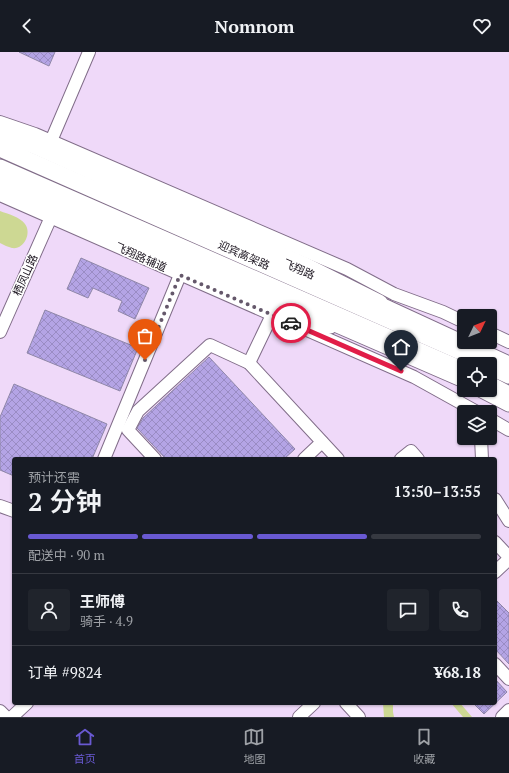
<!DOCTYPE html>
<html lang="zh">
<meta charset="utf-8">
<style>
:root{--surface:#171b24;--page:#20242c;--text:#f1f3f6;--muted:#9ea1a6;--line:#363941;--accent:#6959d2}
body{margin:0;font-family:"PT Serif","Noto Sans SC",serif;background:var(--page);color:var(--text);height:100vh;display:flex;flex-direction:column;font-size:15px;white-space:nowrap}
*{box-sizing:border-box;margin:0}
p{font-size:13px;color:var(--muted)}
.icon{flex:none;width:22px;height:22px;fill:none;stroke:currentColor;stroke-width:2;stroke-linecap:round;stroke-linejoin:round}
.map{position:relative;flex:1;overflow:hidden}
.details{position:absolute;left:12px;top:405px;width:485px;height:248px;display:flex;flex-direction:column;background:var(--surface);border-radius:4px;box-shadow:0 1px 3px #0004}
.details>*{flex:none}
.needle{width:26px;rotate:47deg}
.fabs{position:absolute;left:457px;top:257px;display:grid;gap:8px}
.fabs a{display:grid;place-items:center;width:40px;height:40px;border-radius:4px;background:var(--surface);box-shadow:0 1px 3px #0004;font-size:20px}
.pin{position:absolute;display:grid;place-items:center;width:34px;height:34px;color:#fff;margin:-41px -17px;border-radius:50% 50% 50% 0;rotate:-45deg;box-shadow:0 0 4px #0007}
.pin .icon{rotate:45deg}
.courier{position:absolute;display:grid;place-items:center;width:40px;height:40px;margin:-20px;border:3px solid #e11d48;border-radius:50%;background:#fff;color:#222;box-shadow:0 1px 5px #0007}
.overview em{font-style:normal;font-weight:600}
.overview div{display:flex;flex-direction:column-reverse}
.overview{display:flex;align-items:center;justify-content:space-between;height:68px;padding:0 16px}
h1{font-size:26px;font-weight:600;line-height:30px}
.bar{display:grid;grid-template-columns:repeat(4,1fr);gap:6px 4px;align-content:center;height:48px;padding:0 16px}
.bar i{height:5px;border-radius:3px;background:var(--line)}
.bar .active{background:var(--accent)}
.bar p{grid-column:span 4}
.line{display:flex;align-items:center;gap:10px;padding:0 16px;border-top:1px solid var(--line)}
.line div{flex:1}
.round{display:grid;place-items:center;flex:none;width:42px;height:42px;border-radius:4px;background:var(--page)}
header{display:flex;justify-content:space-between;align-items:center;height:52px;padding:0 16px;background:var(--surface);font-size:18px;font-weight:600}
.tab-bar{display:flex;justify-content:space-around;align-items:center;height:56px;border-top:1px solid var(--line);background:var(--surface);font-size:11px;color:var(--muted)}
.tab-bar a{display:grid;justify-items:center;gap:2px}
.tab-bar .active{color:var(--accent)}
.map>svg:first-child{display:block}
.green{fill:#cdd893}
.building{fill:url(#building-cross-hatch);stroke:#8f87a8}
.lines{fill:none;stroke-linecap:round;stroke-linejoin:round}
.minor-casing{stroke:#816d89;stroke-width:14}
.major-casing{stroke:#816d89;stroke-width:17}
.highway-casing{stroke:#816d89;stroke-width:19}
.minor{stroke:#fff;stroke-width:12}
.major{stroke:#fff;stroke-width:15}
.highway{stroke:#fff;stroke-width:17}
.done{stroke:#65586b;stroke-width:4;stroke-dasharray:0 7.2}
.route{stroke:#e11d48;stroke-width:5}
.labels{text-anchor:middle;stroke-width:3;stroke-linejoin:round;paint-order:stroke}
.street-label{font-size:11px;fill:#1a131e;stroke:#fff}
</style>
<header><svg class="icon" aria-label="back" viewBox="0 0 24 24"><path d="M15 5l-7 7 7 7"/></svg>Nomnom<svg class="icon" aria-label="heart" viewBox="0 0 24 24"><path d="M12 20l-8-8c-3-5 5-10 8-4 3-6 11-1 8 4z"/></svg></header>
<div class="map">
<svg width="509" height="665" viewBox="0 0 509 665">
<defs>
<pattern id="building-cross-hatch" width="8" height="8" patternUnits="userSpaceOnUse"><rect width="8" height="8" fill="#b4a4e5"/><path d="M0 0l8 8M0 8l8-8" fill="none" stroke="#9a8cc4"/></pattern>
</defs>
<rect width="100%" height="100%" fill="#efd9f9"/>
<!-- green -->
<g class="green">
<path d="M0 159C8 162 20 165 25 172 32 181 24 198 12 196 8 195 4 193 0 191Z"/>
<polygon points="383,651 393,651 393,660 394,665 384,665"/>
<polygon points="451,651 460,651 472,665 463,665"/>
</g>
<!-- building -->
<g class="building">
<polygon points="19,0 55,0 49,14"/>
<polygon points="81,206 149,236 135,267 118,259 122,249 93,236 88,246 67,237"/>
<polygon points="45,258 138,296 120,339 27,301"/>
<polygon points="209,305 295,397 284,407 166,407 137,376 143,366"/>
<polygon points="14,332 107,372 92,407 14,407 14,424 0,418 0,365"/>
<polygon points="495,547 509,561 509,612 495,597"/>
<polygon points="495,627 507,640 484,662 473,651 495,651"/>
</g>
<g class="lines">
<defs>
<g id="minor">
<polyline points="0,70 35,82 347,217 394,242 443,260 464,270"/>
<polyline points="51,89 89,0"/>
<polyline points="0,143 414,325 477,360"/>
<polyline points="0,280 51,165"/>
<polyline points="490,281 509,290"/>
<polyline points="249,311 272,263"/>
<polyline points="490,367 509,378"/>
<polyline points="481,386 482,407"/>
<polyline points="104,407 180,223"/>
<polyline points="155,407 128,378 138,359 210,293 249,311 338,407"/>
<polyline points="304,407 322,390"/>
<polyline points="401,407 411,399 418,407"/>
<polyline points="495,447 509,469"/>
<polyline points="0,454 14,459"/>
<polyline points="495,490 509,505"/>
<polyline points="495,520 509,507"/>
<polyline points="495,612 509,627"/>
<polyline points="346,651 359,665"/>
<polyline points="0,659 6,665"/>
<polyline points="12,665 27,651"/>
<polyline points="299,665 314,651"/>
<polyline points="502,665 509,658"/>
</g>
<g id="major">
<polyline points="368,247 509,312"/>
<polyline points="319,265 464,328"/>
<polyline points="482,338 509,352"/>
</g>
<g id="highway">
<polyline points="0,80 34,93 305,214 379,251"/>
<polyline points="0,96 467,302 487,312"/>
<polyline points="0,116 464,319"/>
<polyline points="0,133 230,234 330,273"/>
<polyline points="490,314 509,323"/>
<polyline points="490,333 509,343"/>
</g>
</defs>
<!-- minor casing -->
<use href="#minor" class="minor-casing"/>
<!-- major casing -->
<use href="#major" class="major-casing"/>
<!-- highway casing -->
<use href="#highway" class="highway-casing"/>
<!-- minor -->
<use href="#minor" class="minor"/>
<!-- major -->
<use href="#major" class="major"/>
<!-- highway -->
<use href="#highway" class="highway"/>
</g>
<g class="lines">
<!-- done -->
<polyline class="done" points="145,308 180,223 291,271"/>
<!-- route -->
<polyline class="route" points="291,271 401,319"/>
</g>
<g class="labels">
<!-- street labels -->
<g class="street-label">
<text transform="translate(244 203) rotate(24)" y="4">迎宾高架路</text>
<text transform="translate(141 205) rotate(24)" y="4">飞翔路辅道</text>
<text transform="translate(299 217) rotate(24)" y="4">飞翔路</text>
<text transform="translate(25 223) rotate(-66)" y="4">栖凤山路</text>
</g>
</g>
</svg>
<div class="fabs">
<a><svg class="needle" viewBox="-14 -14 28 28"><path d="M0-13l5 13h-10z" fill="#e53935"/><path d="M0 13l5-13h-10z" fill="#9ea1a6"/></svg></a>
<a><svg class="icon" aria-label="locate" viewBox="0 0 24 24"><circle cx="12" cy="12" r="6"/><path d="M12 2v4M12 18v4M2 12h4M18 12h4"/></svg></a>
<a><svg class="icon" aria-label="layers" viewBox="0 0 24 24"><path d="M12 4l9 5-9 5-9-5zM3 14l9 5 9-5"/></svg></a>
</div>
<div class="pin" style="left:145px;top:308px;background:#ea580c"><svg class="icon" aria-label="bag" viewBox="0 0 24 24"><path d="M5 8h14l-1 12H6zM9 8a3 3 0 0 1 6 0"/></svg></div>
<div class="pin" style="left:401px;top:319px;background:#1f2937"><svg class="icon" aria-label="home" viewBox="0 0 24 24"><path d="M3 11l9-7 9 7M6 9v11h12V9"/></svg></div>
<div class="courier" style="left:291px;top:271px"><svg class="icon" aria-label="car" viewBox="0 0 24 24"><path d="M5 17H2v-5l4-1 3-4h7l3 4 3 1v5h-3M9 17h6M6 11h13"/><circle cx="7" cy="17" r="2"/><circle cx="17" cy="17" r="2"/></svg></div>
<section class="details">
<div class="overview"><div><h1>2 分钟</h1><p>预计还需</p></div><em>13:50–13:55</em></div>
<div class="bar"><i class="active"></i><i class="active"></i><i class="active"></i><i></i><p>配送中 · 90 m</p></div>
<div class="line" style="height:72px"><a class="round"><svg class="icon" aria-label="person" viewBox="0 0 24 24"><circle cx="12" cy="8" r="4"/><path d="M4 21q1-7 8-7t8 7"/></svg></a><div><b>王师傅</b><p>骑手 · 4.9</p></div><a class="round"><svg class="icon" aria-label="chat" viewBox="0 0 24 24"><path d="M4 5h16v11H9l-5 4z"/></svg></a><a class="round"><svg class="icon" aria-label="phone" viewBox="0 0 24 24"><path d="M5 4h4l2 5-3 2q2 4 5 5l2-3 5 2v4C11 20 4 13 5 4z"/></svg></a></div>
<div class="line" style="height:52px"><div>订单 #9824</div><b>¥68.18</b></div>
</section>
</div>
<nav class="tab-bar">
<a class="active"><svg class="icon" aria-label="home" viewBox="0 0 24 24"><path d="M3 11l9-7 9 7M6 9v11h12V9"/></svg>首页</a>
<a><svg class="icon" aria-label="map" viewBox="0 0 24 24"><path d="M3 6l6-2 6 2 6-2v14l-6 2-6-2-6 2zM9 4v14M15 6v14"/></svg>地图</a>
<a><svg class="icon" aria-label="saved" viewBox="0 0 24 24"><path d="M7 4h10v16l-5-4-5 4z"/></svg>收藏</a>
</nav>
